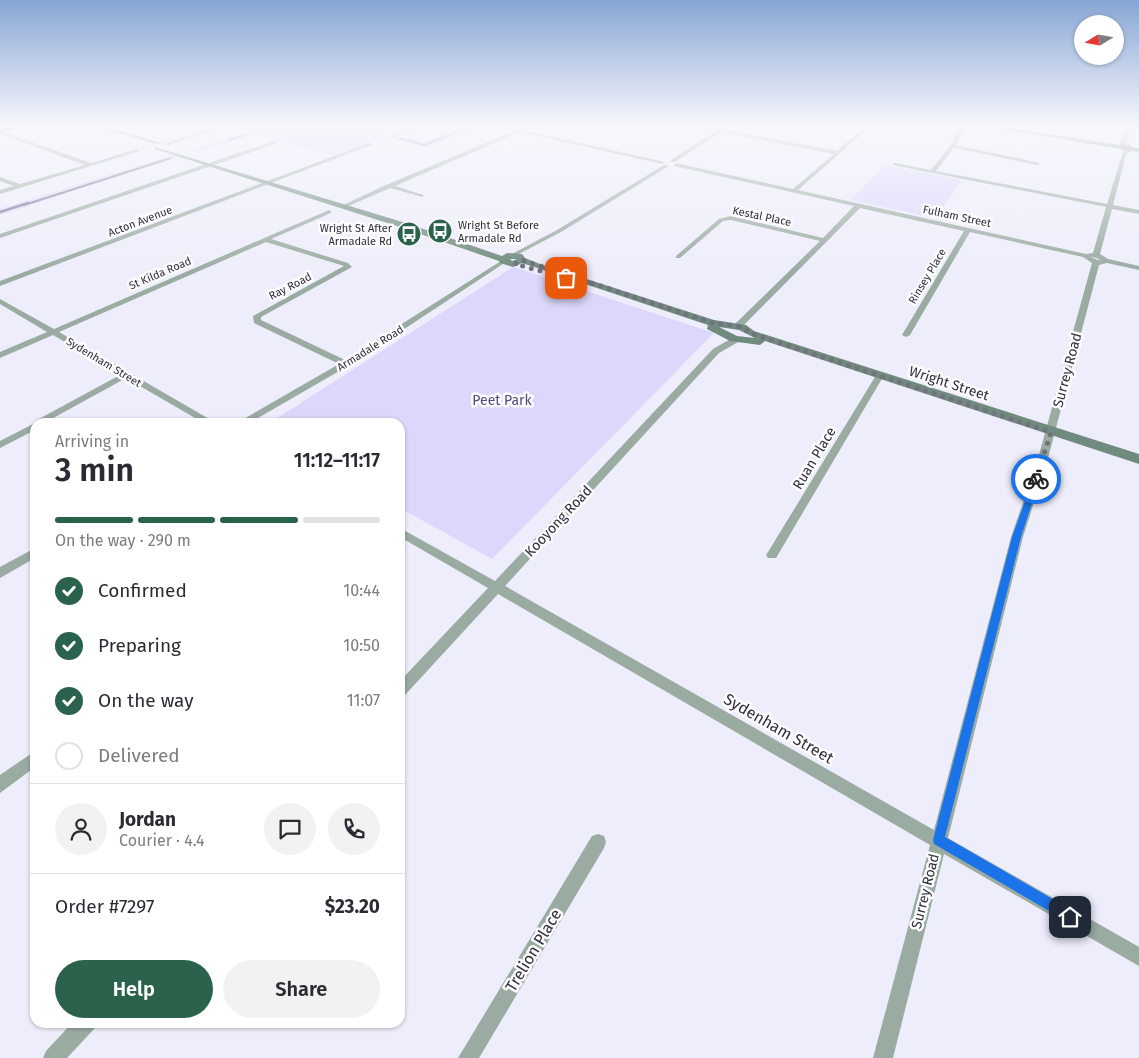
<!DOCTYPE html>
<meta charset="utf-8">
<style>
:root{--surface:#fff;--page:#f2f2f3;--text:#2b2b33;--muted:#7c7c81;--line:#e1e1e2;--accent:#2a624b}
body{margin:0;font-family:"Fira Sans",sans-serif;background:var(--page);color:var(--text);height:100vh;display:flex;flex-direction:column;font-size:19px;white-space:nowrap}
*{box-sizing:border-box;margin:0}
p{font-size:16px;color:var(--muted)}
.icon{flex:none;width:28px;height:28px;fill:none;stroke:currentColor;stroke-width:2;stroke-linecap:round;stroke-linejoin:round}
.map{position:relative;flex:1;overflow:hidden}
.panel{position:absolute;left:30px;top:418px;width:375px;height:610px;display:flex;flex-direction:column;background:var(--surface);border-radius:15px;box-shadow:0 1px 4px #0004}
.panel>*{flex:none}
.needle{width:32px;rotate:259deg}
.tools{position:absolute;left:1074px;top:15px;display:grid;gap:10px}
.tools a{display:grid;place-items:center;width:50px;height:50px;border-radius:50%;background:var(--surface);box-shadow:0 1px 4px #0004;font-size:25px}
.pin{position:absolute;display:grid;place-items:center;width:42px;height:42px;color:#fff;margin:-21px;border-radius:10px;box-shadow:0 2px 8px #0006}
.courier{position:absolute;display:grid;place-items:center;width:50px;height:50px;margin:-25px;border:4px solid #1a73e8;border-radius:50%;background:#fff;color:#222;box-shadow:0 1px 6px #0007}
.headline em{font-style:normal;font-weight:600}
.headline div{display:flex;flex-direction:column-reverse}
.headline{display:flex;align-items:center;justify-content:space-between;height:85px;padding:0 25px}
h1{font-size:32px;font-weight:600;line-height:38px}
.bar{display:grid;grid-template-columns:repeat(4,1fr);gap:8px 5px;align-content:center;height:60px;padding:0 25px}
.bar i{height:6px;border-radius:4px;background:var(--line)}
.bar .current{background:var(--accent)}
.bar p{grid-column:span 4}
.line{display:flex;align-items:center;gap:12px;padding:0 25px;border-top:1px solid var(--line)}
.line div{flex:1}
.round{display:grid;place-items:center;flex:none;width:52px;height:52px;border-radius:26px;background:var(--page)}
ol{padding:0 25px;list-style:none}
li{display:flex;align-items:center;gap:15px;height:55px}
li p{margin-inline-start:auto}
li .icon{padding:5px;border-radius:50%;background:var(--accent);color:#fff;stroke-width:4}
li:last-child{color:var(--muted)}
li i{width:28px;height:28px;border:2px solid var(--line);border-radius:50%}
.action{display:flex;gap:10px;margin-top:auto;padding:10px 25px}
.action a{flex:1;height:58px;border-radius:30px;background:var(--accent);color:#fff;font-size:20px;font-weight:600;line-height:58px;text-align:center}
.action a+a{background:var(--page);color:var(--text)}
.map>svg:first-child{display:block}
.green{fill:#dcd8fb}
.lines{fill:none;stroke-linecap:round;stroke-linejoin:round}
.stream-far1{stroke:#777491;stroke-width:2}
.stream{stroke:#777491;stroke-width:2.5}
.street{fill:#9aaba2;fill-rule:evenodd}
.secondary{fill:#708b7d;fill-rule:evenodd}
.route{fill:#1a73e8}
.done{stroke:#72717f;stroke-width:5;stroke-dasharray:0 9}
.labels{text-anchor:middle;stroke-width:5;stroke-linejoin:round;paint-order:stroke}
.far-street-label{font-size:11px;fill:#302e3c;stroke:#fcfcfc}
.far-poi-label{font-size:11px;fill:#302e3c;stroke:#fcfcfc;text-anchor:start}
.street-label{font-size:14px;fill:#302e3c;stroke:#fcfcfc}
.park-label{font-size:14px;fill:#544b7f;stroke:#fcfcfc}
.near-street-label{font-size:16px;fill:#302e3c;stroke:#fcfcfc}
</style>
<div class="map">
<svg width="1139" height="1058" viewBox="0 0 1139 1058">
<rect width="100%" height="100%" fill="#eeedfb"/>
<!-- green -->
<g class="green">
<polygon points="269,125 351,125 389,135 334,156 253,134 194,153 189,151"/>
<polygon points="469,125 483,125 427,148 394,140 402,137 428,141"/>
<polygon points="172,155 179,157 0,215 0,209"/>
<polygon points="884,165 962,180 935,218 850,200"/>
<polygon points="513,267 714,333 492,559 400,508 400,422 271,422"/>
</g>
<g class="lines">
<!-- stream-far1 -->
<g class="stream-far1">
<polyline points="399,138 424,145 475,125"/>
<polyline points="228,140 245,135"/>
<polyline points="24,205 171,158"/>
</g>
<!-- stream -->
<polyline class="stream" points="0,212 28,203"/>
<!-- street -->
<g class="street">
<polygon points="223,125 229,125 168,145 163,144"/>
<polygon points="419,125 425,125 394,138 390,137"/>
<polygon points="494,125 519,129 527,125 533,125 524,130 665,162 662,164 520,132 395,186 423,195 423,197 390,188 344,208 339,207 386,185 514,131"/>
<path d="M690 125 719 129 724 127 726 128 724 130 837 151 867 125H872L798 190 1086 254 1093 253 1106 207 892 165 895 163 931 170 950 146 960 126 966 125 956 145 1040 163 1037 165 954 148 936 171 1107 204 1125 145 1123 149 1118 148 1128 125H1132L1126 141 1131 145 1130 152 1126 155 1113 205 1139 210V214L1112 209 1100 254 1108 259 1139 266V270L1107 263 1099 265 1047 462 1023 537 948 838 1139 947V966L944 854 893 1058H873L930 845 498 594 405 695 400 697V681L488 588 400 537V528L495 581 713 349 734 337H740V341L719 353 505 586 934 830 1011 537 1037 462 1092 263 1083 257 970 232 910 335 906 337 902 335 964 231 860 208 741 328H735V324L820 241 731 220 723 221 680 258H676V256L719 219 731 216 823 238 854 206 674 166 676 163 793 189 834 154 721 132 675 162H671V160L716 131ZM1090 257 1097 258 1101 261Z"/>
<polygon points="0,131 91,163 137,149 140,151 0,194 0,190 14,186 0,181 0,177 20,184 85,165 0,134"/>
<polygon points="274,141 276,144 0,238 0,234"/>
<polygon points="369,143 374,144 0,286 0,281"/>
<polygon points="664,165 669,166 561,232 515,256 510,255 557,230"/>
<polygon points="329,210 331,211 331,213 271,239 348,263 352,267 261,317 261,320 345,360 501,261 506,262 348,366 251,422 241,422 242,420 339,364 254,323 253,316 344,266 266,242 59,332 211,420 212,422 202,422 126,378 46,422 36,422 37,420 120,375 53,335 0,358 0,352 47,332 0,304 0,299 54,329"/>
<polygon points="879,374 883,377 776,558 768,558 766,555 768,552 875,377"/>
<polygon points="35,423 35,430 0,448 0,441"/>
<polygon points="35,548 35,558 0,578 0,567"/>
<polygon points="35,751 35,767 0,793 0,775"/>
<polygon points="598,834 604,836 606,842 604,848 479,1058 458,1058 592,836"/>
<polygon points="73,1022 96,1022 94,1029 67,1058 43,1058 46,1051"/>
</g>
<!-- secondary -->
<g class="secondary">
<polygon points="16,125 26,125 0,133 0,129"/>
<polygon points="92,125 101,125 161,143 156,144"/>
<polygon points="977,125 991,125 1139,148 1139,152"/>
<path d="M155 147 409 224 502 256 507 253 522 254 525 258 540 264 714 320 746 325 754 331 1139 454V464L765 341 760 345 730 341 707 329 708 325 522 263 513 267 500 263 499 261 403 228 155 149ZM510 259H517L512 261ZM719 327 739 330 755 338 737 336Z"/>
</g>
</g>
<!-- sky -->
<linearGradient id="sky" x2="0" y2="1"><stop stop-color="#87a6d4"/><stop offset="0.46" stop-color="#f7f7fd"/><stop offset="1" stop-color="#f7f7fd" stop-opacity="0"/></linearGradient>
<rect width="1139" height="273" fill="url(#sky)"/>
<!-- route -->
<polygon class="route" points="1036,477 1040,479 1021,537 945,837 1075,912 1077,917 1075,921 1070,923 934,844 933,840 1012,537 1033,479"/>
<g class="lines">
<!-- done -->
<polyline class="done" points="566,278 515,264 522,260 713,323 742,327 750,333 1051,432 1036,479"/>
</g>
<!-- icons -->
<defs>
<symbol id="bus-disc" viewBox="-11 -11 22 22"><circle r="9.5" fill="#2a624b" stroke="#fcfcfc"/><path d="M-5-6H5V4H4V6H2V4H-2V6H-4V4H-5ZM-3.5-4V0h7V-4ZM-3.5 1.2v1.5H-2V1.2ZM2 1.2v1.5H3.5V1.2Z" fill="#fff"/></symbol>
</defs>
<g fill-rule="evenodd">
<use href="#bus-disc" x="426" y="217" width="28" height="28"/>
<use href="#bus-disc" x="395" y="220" width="28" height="28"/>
</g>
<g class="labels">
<!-- far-street labels -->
<g class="far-street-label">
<text transform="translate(762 216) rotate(12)" y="4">Kestal Place</text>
<text transform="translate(957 216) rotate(12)" y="4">Fulham Street</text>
<text transform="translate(140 221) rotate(-21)" y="4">Acton Avenue</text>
<text transform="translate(160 273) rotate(-23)" y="4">St Kilda Road</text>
<text transform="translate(927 276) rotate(-59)" y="4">Rinsey Place</text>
<text transform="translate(290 286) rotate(-27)" y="4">Ray Road</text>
<text transform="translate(370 348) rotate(-32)" y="4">Armadale Road</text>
<text transform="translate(104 362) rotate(31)" y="4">Sydenham Street</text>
</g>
<!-- far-poi labels -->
<g class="far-poi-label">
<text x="458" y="229">Wright St Before<tspan x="458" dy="13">Armadale Rd</tspan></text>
<text x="392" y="232" text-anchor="end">Wright St After<tspan x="392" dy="13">Armadale Rd</tspan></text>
</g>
<!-- street labels -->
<g class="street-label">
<text transform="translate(1067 370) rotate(-75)" y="5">Surrey Road</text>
<text transform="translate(949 383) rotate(18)" y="5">Wright Street</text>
<text transform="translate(814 458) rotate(-59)" y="5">Ruan Place</text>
<text transform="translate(558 521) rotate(-47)" y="5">Kooyong Road</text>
<text transform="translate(925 891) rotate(-76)" y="5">Surrey Road</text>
</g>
<!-- park labels -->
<g class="park-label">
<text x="502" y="405">Peet Park</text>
</g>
<!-- near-street labels -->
<g class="near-street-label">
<text transform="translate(779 728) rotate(30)" y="6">Sydenham Street</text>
<text transform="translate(533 950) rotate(-59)" y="6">Trelion Place</text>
</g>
</g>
</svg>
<div class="tools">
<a><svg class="needle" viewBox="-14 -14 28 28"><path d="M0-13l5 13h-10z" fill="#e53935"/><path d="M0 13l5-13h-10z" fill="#7c7c81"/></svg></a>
</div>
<div class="pin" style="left:566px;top:278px;background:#ea580c"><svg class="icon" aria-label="bag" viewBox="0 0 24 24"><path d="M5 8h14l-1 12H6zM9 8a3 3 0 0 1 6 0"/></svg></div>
<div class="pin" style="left:1070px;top:917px;background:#1f2937"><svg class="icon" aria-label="home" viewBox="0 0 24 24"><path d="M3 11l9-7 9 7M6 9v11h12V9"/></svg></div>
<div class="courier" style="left:1036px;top:479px"><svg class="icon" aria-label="bike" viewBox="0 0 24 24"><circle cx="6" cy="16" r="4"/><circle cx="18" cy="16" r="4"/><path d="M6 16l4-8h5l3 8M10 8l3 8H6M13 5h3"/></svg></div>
<section class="panel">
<div class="headline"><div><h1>3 min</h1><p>Arriving in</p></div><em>11:12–11:17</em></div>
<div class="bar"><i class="current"></i><i class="current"></i><i class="current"></i><i></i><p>On the way · 290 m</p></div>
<ol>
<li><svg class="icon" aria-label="check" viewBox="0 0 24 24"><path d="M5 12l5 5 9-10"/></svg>Confirmed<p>10:44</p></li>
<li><svg class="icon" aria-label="check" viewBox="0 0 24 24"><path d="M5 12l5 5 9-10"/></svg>Preparing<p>10:50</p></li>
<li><svg class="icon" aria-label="check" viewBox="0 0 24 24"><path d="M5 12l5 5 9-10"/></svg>On the way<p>11:07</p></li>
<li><i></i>Delivered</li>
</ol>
<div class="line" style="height:90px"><a class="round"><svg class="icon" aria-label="person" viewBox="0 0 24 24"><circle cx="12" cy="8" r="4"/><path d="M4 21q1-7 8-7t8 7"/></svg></a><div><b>Jordan</b><p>Courier · 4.4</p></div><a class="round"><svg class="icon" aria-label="chat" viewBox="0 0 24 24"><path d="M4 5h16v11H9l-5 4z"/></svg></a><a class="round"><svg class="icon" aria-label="phone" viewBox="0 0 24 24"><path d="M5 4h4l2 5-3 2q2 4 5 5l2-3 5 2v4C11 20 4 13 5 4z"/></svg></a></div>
<div class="line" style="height:65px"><div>Order #7297</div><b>$23.20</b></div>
<div class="action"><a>Help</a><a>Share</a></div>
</section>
</div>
